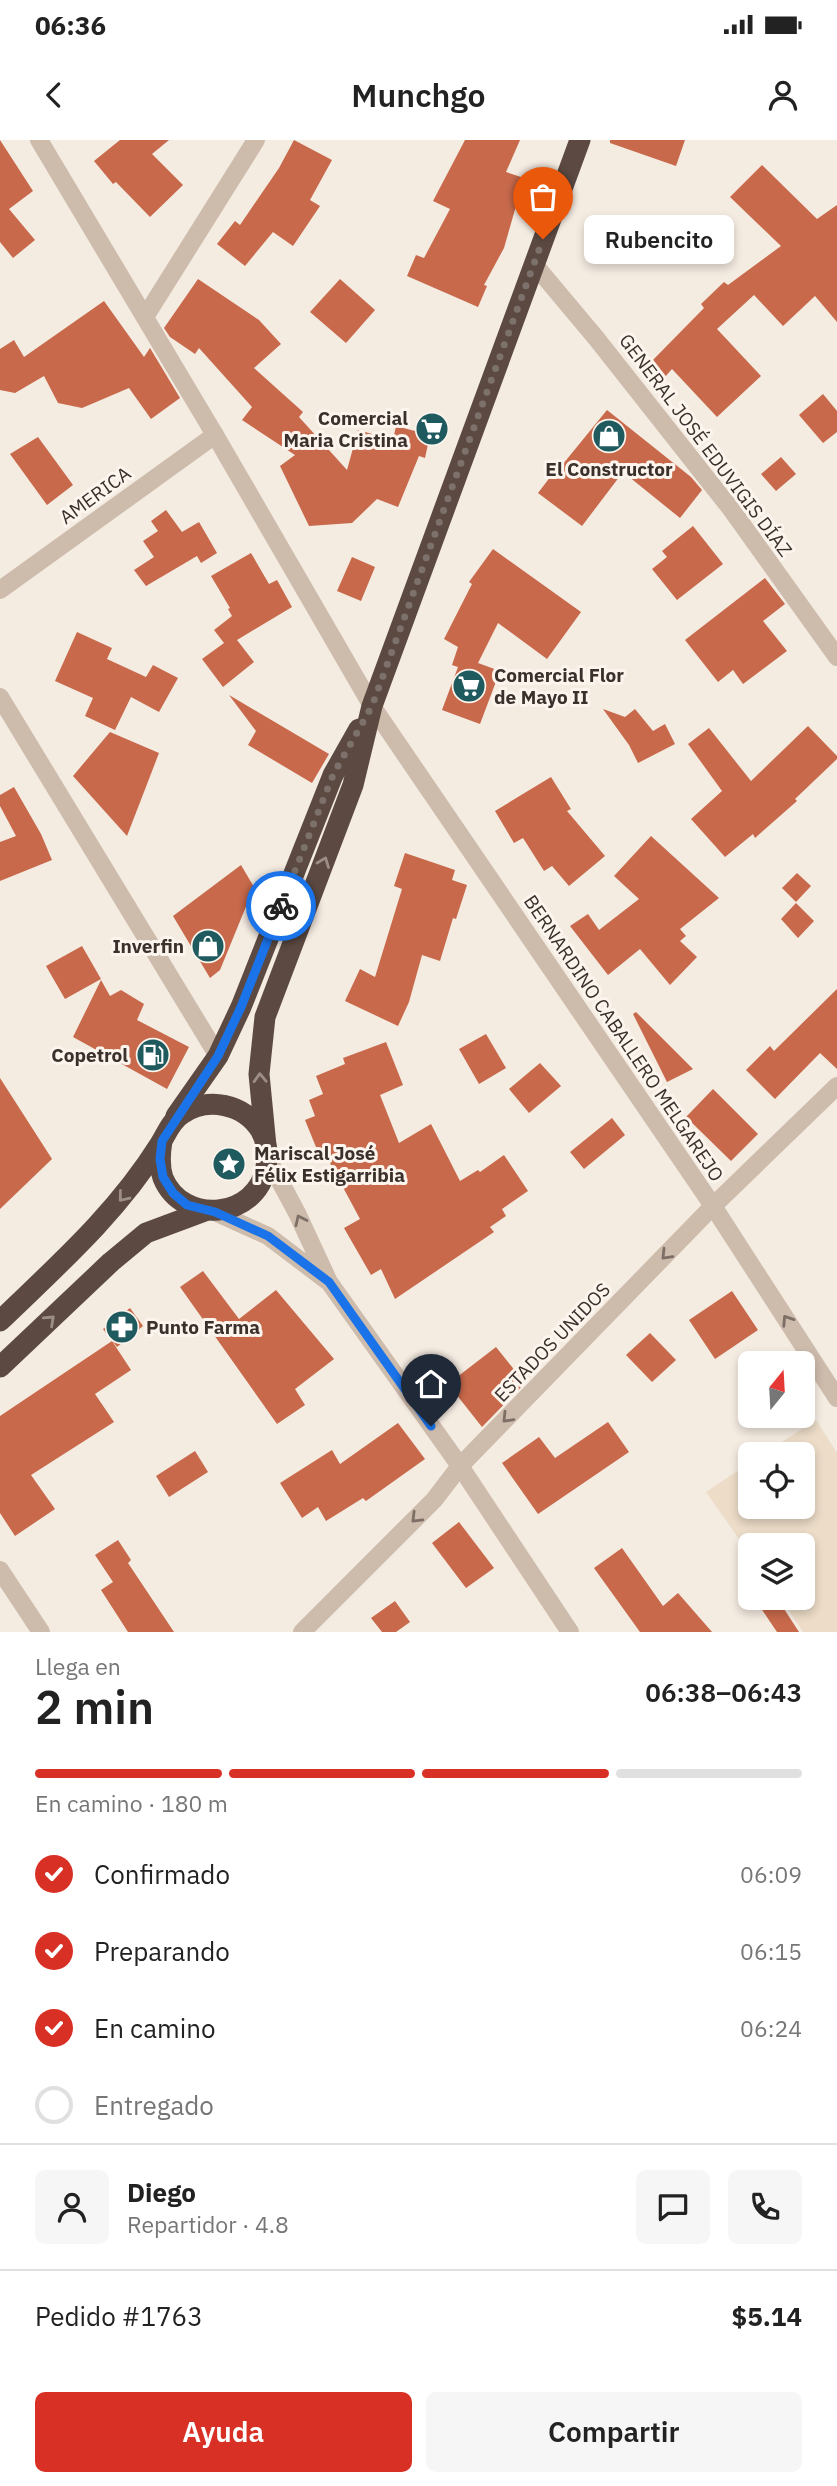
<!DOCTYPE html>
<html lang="es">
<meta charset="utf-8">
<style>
:root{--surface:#fff;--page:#f6f6f6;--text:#222;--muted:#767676;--line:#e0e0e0;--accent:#d93025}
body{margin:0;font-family:"IBM Plex Sans",sans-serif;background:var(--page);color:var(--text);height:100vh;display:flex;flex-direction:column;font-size:26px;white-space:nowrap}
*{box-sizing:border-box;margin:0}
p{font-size:23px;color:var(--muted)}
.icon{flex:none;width:38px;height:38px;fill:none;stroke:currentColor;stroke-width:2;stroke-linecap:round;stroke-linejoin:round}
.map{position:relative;height:1492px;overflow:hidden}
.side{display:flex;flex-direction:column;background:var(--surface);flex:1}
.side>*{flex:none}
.needle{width:46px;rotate:18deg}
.fabs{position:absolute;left:738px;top:1211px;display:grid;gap:14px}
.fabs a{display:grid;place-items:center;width:77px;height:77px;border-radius:10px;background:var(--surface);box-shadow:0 4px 10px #0003;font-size:35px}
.pin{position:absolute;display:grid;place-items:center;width:60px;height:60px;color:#fff;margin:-72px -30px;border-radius:50% 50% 50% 0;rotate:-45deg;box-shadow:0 0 7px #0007}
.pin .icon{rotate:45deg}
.courier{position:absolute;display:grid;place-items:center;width:70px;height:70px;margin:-35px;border:5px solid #1a73e8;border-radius:50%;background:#fff;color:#222;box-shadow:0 2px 9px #0007}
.bubble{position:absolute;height:49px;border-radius:10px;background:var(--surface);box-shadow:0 4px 10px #0003;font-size:23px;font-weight:600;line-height:49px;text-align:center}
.head em{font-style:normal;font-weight:600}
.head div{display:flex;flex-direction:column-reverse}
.head{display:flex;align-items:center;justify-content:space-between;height:119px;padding:0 35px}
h1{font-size:46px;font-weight:600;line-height:52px}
.bar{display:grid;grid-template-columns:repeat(4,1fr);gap:10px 7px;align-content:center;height:84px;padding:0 35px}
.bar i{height:9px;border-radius:5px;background:var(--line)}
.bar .on{background:var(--accent)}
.bar p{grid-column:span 4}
.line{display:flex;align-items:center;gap:18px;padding:0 35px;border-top:2px solid var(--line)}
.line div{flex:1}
.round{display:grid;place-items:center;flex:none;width:74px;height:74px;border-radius:10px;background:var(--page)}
ol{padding:0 35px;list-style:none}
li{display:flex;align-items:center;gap:21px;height:77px}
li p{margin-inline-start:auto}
li .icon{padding:7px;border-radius:50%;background:var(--accent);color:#fff;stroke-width:4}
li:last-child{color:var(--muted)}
li i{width:38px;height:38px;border:4px solid var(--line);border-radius:50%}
.cta{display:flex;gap:14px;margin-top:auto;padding:14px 35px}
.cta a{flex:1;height:80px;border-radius:10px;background:var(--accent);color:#fff;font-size:28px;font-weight:600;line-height:80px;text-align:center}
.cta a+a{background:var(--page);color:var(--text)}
.status{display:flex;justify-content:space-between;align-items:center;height:49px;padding:0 35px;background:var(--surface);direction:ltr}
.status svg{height:19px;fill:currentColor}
header{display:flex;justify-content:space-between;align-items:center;height:91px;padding:0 35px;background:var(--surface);font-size:32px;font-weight:600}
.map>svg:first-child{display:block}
.plaza{fill:#ecdcc8}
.building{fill:#c8694b}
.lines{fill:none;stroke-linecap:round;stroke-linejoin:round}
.street{stroke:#cdbbac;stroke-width:18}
.highway{stroke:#5c4a42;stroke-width:21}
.oneway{stroke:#9c8e87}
.oneway2{stroke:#7d6f65}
.done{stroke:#7c716b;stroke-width:7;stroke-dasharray:0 12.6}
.route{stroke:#1a73e8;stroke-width:9}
.labels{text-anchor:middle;stroke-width:6;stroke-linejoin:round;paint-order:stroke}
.poi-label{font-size:19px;font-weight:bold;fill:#3b302b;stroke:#fbf5ee;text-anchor:end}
.street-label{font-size:19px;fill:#3b302b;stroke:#fbf5ee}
</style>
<div class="status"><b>06:36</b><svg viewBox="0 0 49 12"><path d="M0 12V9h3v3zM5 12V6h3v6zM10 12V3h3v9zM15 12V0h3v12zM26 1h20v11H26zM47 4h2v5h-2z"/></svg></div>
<header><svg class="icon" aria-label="back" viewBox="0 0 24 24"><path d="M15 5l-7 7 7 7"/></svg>Munchgo<svg class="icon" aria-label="person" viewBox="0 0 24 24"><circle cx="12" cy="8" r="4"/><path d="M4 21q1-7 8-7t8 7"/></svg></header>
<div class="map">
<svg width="837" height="1492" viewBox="0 0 837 1492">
<rect width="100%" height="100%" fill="#f4ebe1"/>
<!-- plaza -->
<polygon class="plaza" points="816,1280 837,1313 837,1492 803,1492 780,1458 803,1458 803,1405 751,1405 751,1416 706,1352 751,1322 751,1367 803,1367 803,1314 763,1314"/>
<!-- building -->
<g class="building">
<polygon points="0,0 33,51 9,69 35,100 13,118 0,102"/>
<polygon points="120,0 169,0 152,14 183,45 150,77 116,42 113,44 94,21"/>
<polygon points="294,0 332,20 310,60 320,66 293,106 273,92 245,126 217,104 235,81 240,85 279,28"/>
<polygon points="465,0 520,0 506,32 524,38 504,108 484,145 487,146 478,167 407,136 416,115 424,118 450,69 433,61"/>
<polygon points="610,0 685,0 676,26 610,3"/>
<polygon points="762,25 817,79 837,65 837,182 815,156 783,186 754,155 717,189 761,236 717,277 672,229 664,238 650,223 704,168 701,164 724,142 728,145 781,106 730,57"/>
<polygon points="198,139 259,180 281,204 254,228 303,272 299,277 347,330 358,290 393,300 396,286 430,295 425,318 419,316 398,367 377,359 352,383 309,386 280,326 295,315 242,280 252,267 199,208 195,214 170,197 164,188"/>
<polygon points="340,139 375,170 346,203 310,172"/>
<polygon points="104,161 144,217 150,208 180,258 151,279 129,248 82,268 58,263 44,236 15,253 0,250 0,209 14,200 24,217"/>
<polygon points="823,254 837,271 837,292 823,303 799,275"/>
<polygon points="607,270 691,337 702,350 680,378 623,332 582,386 538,353 561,323 563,324"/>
<polygon points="38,297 73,345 47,365 10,314"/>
<polygon points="781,317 796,334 776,351 761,334"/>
<polygon points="166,370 182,392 199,382 217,413 201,423 197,416 146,446 134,430 154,417 143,401 158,391 151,381"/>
<polygon points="693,386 723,424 677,460 652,429 667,417 662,411"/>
<polygon points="493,409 581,472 547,519 498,483 478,523 500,531 480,584 442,570 458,527 452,525 458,507 444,499 472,444 469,442"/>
<polygon points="251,413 269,444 277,440 292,467 237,500 254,522 223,547 202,519 224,503 214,490 232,476 228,469 230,468 211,436"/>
<polygon points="352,417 375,427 361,461 337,451"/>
<polygon points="765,438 785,464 763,481 787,511 743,544 733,530 718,542 685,500"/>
<polygon points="77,492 112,508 107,519 146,537 153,525 178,538 159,572 131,557 115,590 85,576 93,558 55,541"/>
<polygon points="229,555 329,614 312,643 248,605 256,591"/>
<polygon points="603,569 625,577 635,569 653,591 665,584 675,604 638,623 629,605"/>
<polygon points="808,586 837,616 837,619 795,659 797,661 755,698 753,694 725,717 691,679 722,651 688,604 709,588 751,641"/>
<polygon points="110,592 159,613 127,696 73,636"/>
<polygon points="551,637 571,669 567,671 605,716 569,746 552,726 544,731 523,698 514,703 495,671"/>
<polygon points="14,647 41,694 52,720 0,741 0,702 16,696 0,666 0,655"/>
<polygon points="651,696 719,758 680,789 686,796 680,801 697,817 670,845 640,809 608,835 570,786 588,774 599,790 639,759 614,736"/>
<polygon points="405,713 455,730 452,740 467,745 456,779 453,778 440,821 422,815 409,862 398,886 345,861 360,829 375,837 402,749 394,746"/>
<polygon points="241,725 254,747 220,830 210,838 173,776"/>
<polygon points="797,733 811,746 796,762 782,748"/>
<polygon points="796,763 814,781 798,798 781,779"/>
<polygon points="82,806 101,839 65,859 46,826"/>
<polygon points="101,840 110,856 121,850 144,864 137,880 189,907 167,949 73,897"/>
<polygon points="837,849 837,929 820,913 775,959 746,930 770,906 774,911"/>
<polygon points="636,872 693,929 667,942 633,874"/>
<polygon points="486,894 506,928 479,944 459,909"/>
<polygon points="386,902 403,945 380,955 399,1003 431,984 460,1041 478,1030 480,1032 504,1015 528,1051 502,1069 506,1076 490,1087 494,1092 395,1159 381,1129 371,1135 344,1088 360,1079 323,1010 318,1012 305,980 315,976 309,960 323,954 316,936 345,924 343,918"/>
<polygon points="540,923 561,946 529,973 509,949"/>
<polygon points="0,938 52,1019 0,1069"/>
<polygon points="713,949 758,994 731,1021 686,977"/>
<polygon points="612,978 625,995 584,1029 570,1012"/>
<polygon points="203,1131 239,1179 276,1150 334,1219 295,1249 305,1265 277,1284 180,1147"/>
<polygon points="732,1151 758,1190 715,1219 689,1180"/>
<polygon points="130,1168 143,1186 117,1207 103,1189"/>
<polygon points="650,1193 676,1220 652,1242 626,1215"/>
<polygon points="112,1201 131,1230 95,1254 114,1282 31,1335 55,1369 15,1396 0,1373 0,1276"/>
<polygon points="496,1207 525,1243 482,1287 448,1244"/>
<polygon points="608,1282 629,1312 538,1374 502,1323 539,1297 555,1318"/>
<polygon points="398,1283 425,1319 366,1361 363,1358 326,1381 318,1367 302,1378 280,1343 332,1310 340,1324"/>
<polygon points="195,1311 208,1332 169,1357 156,1336"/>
<polygon points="459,1382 494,1428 466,1448 432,1403"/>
<polygon points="118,1400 131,1420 128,1423 174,1492 128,1492 101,1450 113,1442 95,1415"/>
<polygon points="622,1408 663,1466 678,1453 712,1492 640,1492 594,1428"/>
<polygon points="754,1458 777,1458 799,1492 777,1492"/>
<polygon points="395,1461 410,1482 396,1492 382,1492 371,1478"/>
</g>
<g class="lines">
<!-- street -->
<g class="street">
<polyline points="39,0 215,295 372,566 713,1066 837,1258"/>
<polyline points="534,124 596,198 731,369 837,517"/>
<polyline points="145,177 256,0"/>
<polyline points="0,450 215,295"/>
<polyline points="0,557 218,916"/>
<polyline points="268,1019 297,1073 329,1142 460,1326 570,1492"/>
<polyline points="215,1072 268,1096 326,1140"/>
<polyline points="0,1430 41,1492"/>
<polyline points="302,1492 434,1360 460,1326 713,1066 837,946"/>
</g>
<!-- highway -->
<g class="highway">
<polyline points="176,976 218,916 241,867 333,635 359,589"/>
<polyline points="266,1006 259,934 265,877 353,645 372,566 580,0"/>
<path d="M0 1181C58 1125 117 1073 160 1004 167 993 171 981 182 974 207 956 245 964 261 991 267 1002 268 1015 266 1027 257 1079 183 1086 163 1038 159 1026 160 1013 162 1001"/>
<polyline points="0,1227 111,1122 146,1093 205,1071"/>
</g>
</g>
<!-- one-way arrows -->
<defs><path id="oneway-chevron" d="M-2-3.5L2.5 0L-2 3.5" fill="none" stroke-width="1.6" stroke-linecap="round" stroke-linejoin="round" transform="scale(1.75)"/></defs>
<g class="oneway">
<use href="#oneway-chevron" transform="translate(324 722) rotate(-69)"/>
<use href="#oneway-chevron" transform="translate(260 938) rotate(-92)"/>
<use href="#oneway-chevron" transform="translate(123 1057) rotate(129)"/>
<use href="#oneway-chevron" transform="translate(50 1180) rotate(-43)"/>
</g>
<g class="oneway2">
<use href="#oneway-chevron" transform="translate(300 1080) rotate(-115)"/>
<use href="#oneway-chevron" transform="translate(666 1115) rotate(134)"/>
<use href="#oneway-chevron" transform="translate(787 1180) rotate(-123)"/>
<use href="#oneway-chevron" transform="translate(507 1278) rotate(134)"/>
<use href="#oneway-chevron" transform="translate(416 1378) rotate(135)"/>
</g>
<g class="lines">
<!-- done -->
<polyline class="done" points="281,766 333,635 372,566 543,99"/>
<!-- route -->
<polyline class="route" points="281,766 241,867 218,916 162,1001 160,1019 163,1037 173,1053 187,1065 215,1072 268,1096 329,1142 431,1286"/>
</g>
<!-- icons -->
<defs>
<symbol id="supermarket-disc" viewBox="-11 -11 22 22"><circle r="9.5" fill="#1f5a5e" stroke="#fbf5ee"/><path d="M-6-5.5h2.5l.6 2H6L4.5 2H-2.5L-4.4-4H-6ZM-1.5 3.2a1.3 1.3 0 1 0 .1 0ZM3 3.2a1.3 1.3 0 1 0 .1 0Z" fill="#fff"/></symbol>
<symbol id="shop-disc" viewBox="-11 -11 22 22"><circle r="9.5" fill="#1f5a5e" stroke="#fbf5ee"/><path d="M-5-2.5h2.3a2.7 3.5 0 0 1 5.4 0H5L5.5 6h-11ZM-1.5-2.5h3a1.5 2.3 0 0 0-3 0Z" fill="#fff"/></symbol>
<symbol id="fuel-disc" viewBox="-11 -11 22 22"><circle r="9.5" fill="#1f5a5e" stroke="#fbf5ee"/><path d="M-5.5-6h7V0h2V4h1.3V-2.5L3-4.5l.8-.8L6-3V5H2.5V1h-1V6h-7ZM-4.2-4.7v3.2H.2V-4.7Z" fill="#fff"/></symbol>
<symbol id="sight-disc" viewBox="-11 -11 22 22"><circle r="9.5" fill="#1f5a5e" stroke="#fbf5ee"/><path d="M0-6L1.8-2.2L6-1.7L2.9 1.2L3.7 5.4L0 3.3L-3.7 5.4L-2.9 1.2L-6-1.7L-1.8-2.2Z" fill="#fff"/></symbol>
<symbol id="pharmacy-disc" viewBox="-11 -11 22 22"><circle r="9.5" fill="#1f5a5e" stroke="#fbf5ee"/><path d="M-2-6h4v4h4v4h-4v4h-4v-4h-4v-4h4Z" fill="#fff"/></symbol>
</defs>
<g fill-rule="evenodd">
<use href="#supermarket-disc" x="413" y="270" width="38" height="38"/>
<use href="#shop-disc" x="590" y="277" width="38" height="38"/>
<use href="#supermarket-disc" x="450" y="527" width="38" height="38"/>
<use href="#shop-disc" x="189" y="787" width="38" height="38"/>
<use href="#fuel-disc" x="134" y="896" width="38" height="38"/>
<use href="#sight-disc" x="210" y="1005" width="38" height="38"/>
<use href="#pharmacy-disc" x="103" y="1168" width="38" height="38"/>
</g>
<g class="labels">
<!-- poi labels -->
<g class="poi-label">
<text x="408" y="285">Comercial<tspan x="408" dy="22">Maria Cristina</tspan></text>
<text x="609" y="336" text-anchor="middle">El Constructor</text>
<text x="494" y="542" text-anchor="start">Comercial Flor<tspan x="494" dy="22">de Mayo II</tspan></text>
<text x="184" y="813">Inverfin</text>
<text x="128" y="922">Copetrol</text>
<text x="254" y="1020" text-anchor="start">Mariscal José<tspan x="254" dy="22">Félix Estigarribia</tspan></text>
<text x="146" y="1194" text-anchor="start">Punto Farma</text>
</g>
<!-- street labels -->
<g class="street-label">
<text transform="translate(706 305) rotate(53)" y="7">GENERAL JOSÉ EDUVIGIS DÍAZ</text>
<text transform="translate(95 355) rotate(-36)" y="7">AMERICA</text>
<text transform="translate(624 898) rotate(56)" y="7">BERNARDINO CABALLERO MELGAREJO</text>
<text transform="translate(552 1202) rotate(-46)" y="7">ESTADOS UNIDOS</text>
</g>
</g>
</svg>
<div class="fabs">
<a><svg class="needle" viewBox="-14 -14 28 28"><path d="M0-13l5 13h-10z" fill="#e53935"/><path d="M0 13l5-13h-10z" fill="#767676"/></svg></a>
<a><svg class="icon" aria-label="locate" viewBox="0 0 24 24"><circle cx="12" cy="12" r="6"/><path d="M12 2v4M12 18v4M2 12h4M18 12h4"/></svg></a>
<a><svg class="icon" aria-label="layers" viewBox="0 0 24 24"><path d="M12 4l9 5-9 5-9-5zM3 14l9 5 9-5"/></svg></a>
</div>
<div class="pin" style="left:543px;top:99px;background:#ea580c"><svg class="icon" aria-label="bag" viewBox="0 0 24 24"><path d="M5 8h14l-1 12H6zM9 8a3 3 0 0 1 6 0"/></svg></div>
<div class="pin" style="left:431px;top:1286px;background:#1f2937"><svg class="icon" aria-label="home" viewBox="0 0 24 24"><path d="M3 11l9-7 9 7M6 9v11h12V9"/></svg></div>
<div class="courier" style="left:281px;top:766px"><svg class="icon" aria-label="bike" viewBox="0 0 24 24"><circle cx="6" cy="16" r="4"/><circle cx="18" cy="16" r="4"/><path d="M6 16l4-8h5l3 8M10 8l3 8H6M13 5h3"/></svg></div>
<div class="bubble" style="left:584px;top:75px;width:150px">Rubencito</div>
</div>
<section class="side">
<div class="head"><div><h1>2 min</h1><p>Llega en</p></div><em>06:38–06:43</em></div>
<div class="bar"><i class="on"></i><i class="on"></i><i class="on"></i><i></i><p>En camino · 180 m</p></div>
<ol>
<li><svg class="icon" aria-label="check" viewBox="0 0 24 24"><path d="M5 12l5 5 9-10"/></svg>Confirmado<p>06:09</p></li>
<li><svg class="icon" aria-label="check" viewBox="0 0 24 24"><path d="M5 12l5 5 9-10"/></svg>Preparando<p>06:15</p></li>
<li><svg class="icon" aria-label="check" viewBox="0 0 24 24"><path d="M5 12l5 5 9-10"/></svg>En camino<p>06:24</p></li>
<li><i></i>Entregado</li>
</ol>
<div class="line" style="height:126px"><a class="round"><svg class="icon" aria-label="person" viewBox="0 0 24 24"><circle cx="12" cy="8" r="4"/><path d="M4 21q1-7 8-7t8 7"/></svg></a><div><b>Diego</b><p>Repartidor · 4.8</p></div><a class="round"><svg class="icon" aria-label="chat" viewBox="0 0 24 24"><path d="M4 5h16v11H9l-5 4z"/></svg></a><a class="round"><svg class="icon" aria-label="phone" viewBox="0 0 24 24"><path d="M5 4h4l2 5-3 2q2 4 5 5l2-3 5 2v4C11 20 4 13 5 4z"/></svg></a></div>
<div class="line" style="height:91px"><div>Pedido #1763</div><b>$5.14</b></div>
<div class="cta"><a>Ayuda</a><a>Compartir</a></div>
</section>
